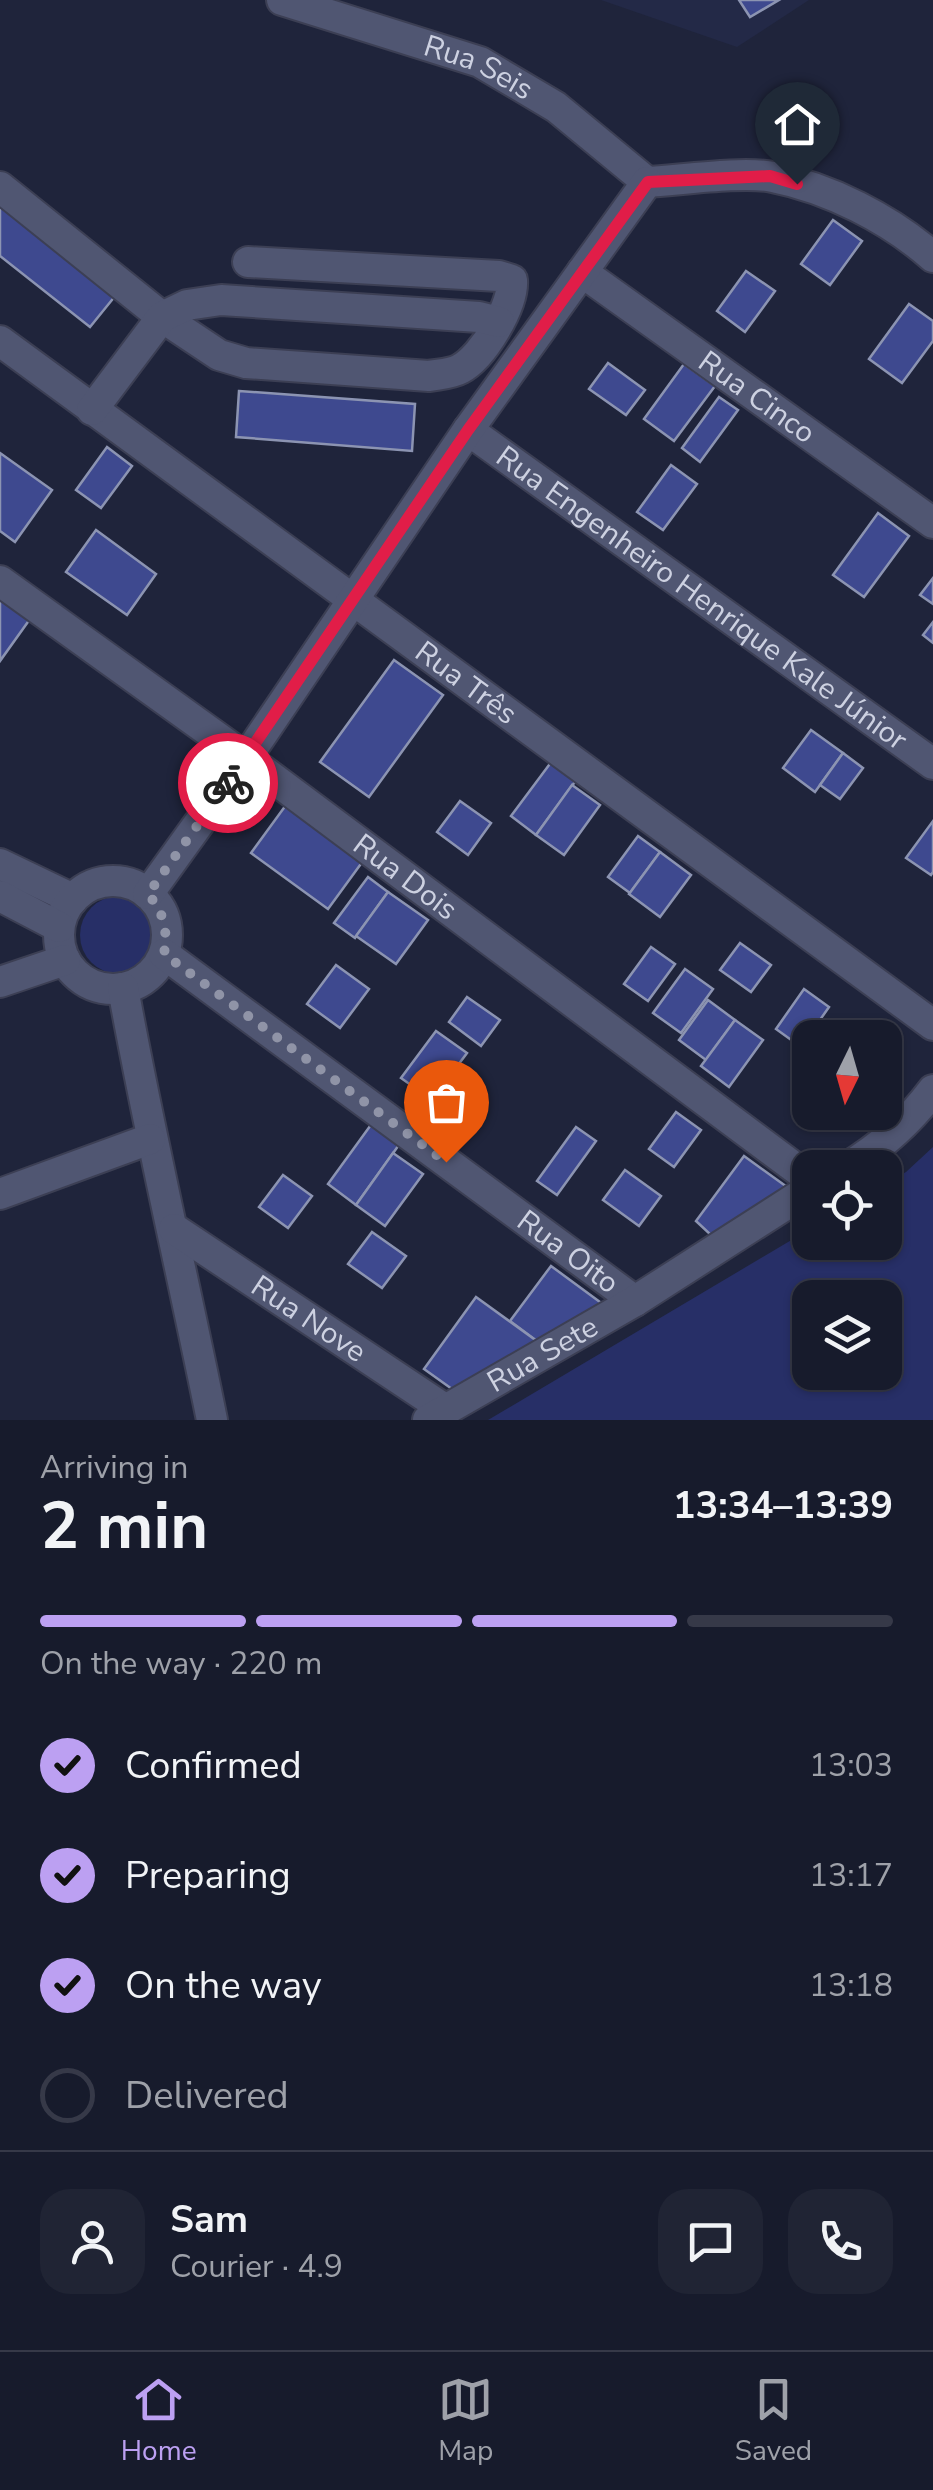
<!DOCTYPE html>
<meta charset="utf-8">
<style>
:root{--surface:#171b2c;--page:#202434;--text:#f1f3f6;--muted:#9ea1a9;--line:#363948;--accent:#bca0f2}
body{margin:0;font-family:"Nunito Sans",sans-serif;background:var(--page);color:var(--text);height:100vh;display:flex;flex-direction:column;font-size:38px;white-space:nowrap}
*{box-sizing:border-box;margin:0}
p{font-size:32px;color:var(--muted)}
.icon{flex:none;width:55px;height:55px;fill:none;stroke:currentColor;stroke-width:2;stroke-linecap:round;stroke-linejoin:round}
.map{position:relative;height:1420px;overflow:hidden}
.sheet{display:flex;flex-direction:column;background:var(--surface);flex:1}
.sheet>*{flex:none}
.needle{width:65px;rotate:185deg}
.fabs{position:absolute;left:792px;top:1020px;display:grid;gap:20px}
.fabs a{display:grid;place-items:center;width:110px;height:110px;border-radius:20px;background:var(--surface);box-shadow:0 2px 8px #0004,0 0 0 2px var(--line);font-size:50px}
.pin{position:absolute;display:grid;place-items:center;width:85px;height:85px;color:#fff;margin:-102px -42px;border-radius:50% 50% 50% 0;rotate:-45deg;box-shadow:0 0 10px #0007}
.pin .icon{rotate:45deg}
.courier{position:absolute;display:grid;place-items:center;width:100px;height:100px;margin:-50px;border:8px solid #e11d48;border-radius:50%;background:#fff;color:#222;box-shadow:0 2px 12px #0007}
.summary em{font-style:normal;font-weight:700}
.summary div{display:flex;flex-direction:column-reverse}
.summary{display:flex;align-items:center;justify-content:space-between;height:170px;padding:0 40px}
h1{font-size:65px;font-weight:700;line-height:75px}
.bar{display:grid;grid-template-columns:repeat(4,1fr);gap:15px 10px;align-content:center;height:120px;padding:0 40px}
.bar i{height:12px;border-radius:8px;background:var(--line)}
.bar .current{background:var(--accent)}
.bar p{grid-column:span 4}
.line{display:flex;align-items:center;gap:25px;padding:0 40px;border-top:2px solid var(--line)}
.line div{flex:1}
.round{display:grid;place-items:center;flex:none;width:105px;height:105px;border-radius:30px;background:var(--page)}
ol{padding:0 40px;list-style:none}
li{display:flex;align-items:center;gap:30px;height:110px}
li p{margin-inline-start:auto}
li .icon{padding:10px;border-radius:50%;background:var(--accent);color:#111;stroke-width:4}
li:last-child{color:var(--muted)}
li i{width:55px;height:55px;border:5px solid var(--line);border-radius:50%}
.tabs{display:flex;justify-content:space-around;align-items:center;height:140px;border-top:2px solid var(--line);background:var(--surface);font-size:28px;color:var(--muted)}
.tabs a{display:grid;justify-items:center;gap:5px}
.tabs .current{color:var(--accent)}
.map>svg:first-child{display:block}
.built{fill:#232947}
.green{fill:#272f67;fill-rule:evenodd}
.building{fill:#3e498f;stroke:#8c94b2;stroke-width:2.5}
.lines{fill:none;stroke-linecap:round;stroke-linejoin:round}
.minor-casing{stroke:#3c3f54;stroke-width:34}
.minor{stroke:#505672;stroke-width:30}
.done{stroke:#9094a7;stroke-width:10;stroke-dasharray:0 18}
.route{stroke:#e11d48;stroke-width:12}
.labels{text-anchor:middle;stroke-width:8;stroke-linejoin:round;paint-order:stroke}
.street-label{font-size:30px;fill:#cdd1e1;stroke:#1f243b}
</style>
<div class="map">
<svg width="933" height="1420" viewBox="0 0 933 1420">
<rect width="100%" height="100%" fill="#1f243b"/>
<!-- built -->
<polygon class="built" points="601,0 809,0 737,47"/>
<!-- green -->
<g class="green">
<circle cx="119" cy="935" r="39"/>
<path d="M933 1147V1420H488L810 1229V1242H885V1184L906 1172ZM810 1298H885V1372H810Z"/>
</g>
<!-- building -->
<g class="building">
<polygon points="739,0 779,0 750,17"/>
<polygon points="0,195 120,290 90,327 0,256"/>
<polygon points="833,220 862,241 830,285 801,264"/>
<polygon points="746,271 775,291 745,332 717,311"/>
<polygon points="909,304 933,321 933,341 902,383 869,359"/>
<polygon points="608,363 645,390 626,415 589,389"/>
<polygon points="684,364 715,386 674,441 644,419"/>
<polygon points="239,391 415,404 412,451 236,437"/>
<polygon points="719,397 738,410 700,462 682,448"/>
<polygon points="107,447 132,466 101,508 76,490"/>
<polygon points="0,453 52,490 15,542 0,531"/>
<polygon points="671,465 697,484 663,530 637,512"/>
<polygon points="878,513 909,536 864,597 833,575"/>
<polygon points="96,530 156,574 127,615 66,572"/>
<polygon points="933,578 933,604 920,595"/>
<polygon points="0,598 30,619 0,661"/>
<polygon points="933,622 933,643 923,635"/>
<polygon points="394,660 443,695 369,797 320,762"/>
<polygon points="811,730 843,753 815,792 783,768"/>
<polygon points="843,753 863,768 840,799 820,785"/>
<polygon points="552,761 577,779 536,835 511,816"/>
<polygon points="572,785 600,805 564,855 536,835"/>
<polygon points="460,801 491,823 468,855 437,832"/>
<polygon points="286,805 363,861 328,909 251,853"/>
<polygon points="933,821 933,872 931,875 906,858"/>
<polygon points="638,836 660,852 630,893 608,877"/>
<polygon points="660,852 691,875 660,917 629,894"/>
<polygon points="368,877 388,892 355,938 334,923"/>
<polygon points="388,892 428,920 396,964 356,936"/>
<polygon points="740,943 771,965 751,992 720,970"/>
<polygon points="651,947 675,964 648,1001 624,984"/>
<polygon points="336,965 369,989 340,1028 307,1004"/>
<polygon points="685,969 713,989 681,1033 653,1013"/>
<polygon points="804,989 829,1007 801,1047 776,1029"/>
<polygon points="467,997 500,1020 481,1046 449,1022"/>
<polygon points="708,1000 735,1020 706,1060 679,1040"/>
<polygon points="735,1020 763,1040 729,1087 701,1066"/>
<polygon points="436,1031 467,1053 432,1100 401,1078"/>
<polygon points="676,1112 701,1130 674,1167 649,1149"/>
<polygon points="373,1122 401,1142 356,1205 328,1184"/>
<polygon points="576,1127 596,1141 557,1195 537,1181"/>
<polygon points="393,1153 423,1174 385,1226 356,1205"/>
<polygon points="744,1156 787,1187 712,1236 696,1221"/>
<polygon points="625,1170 661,1196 639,1226 603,1200"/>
<polygon points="283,1175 312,1196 288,1228 259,1207"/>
<polygon points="372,1232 406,1256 382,1288 348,1264"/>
<polygon points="551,1266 604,1305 545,1347 510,1321"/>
<polygon points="476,1297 545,1347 459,1394 424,1369"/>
</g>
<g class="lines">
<defs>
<g id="minor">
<path id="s1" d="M282 0 480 62 556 107 647 182"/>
<path d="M647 182C681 180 743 171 773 177 829 188 890 219 933 257"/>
<path d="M0 187 162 317 219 355 246 363 429 376C439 374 451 374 460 369 483 357 514 305 512 280L499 276 248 262"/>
<path id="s2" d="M582 272 933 523"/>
<path id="s3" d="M0 341 933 1025"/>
<polyline points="92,410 162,317 187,305 221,300 479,317 499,322"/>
<path id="s4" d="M468 430 933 764"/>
<path id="s5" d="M0 581 246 758 810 1179"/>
<polyline points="0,864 73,899"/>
<circle cx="113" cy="935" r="54"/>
<polyline points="148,894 246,758 468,430 647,182"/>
<polyline points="0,896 59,927"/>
<path id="s6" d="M164 954 635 1301"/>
<polyline points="0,982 65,960"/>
<path d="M123 988C149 1133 183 1276 212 1420"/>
<path d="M846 1168C881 1147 909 1122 933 1090"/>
<polyline points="0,1194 150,1139"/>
<path id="s7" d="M174 1229 446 1410"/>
<path id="s8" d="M428 1420 635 1301 810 1189"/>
</g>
</defs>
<!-- minor casing -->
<use href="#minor" class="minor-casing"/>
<!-- minor -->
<use href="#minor" class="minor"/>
</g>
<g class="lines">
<!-- done -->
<path class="done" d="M228 783 148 894C164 913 168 929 164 954L446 1162"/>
<!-- route -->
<polyline class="route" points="228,783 468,430 648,182 770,176 797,184"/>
</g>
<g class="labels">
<!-- street labels -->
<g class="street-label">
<text dy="10" stroke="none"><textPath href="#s1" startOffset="208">Rua Seis</textPath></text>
<text dy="10" stroke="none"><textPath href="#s2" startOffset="215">Rua Cinco</textPath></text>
<text dy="10" stroke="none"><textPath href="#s4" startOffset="288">Rua Engenheiro Henrique Kale Júnior</textPath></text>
<text dy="10" stroke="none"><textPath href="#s3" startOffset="578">Rua Três</textPath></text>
<text dy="10" stroke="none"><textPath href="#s5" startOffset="502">Rua Dois</textPath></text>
<text dy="10" stroke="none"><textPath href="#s6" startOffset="502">Rua Oito</textPath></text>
<text dy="10" stroke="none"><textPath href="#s7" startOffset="162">Rua Nove</textPath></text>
<text dy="10" stroke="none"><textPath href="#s8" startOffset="132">Rua Sete</textPath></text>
</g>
</g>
</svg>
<div class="fabs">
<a><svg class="needle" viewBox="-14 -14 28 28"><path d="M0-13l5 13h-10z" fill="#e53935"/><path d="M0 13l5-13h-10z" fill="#9ea1a9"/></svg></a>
<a><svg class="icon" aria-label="locate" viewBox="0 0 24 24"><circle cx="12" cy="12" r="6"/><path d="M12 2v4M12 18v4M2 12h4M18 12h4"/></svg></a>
<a><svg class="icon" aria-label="layers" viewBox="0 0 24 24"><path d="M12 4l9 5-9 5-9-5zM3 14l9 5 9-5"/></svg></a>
</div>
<div class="pin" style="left:446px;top:1162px;background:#ea580c"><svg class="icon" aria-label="bag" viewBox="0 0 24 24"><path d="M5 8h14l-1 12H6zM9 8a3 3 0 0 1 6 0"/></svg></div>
<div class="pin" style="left:797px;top:184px;background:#1f2937"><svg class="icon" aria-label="home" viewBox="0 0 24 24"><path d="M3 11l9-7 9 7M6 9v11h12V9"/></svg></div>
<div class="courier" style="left:228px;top:783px"><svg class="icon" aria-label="bike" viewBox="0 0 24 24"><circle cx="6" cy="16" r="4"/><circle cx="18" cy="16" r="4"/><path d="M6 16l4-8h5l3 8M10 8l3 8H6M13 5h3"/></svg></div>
</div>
<section class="sheet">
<div class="summary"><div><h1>2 min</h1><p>Arriving in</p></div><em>13:34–13:39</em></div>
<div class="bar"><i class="current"></i><i class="current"></i><i class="current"></i><i></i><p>On the way · 220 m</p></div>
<ol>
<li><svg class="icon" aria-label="check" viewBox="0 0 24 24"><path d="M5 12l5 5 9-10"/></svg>Confirmed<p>13:03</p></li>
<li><svg class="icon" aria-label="check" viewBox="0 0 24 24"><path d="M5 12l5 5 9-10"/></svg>Preparing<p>13:17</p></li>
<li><svg class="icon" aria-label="check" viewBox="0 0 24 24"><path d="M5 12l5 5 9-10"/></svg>On the way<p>13:18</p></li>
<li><i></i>Delivered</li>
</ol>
<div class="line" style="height:180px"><a class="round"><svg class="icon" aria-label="person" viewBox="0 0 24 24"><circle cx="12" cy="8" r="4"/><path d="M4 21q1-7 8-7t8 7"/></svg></a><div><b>Sam</b><p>Courier · 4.9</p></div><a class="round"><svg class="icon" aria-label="chat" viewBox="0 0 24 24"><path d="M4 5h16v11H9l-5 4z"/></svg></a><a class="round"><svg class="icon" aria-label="phone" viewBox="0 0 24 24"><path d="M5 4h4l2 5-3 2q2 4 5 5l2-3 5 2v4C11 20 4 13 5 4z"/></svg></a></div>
</section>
<nav class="tabs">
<a class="current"><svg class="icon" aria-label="home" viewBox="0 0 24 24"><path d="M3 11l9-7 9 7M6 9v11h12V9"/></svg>Home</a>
<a><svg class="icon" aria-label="map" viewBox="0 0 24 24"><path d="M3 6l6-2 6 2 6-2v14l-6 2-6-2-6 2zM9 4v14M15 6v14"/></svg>Map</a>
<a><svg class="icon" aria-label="saved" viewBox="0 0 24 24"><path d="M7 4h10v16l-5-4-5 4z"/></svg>Saved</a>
</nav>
